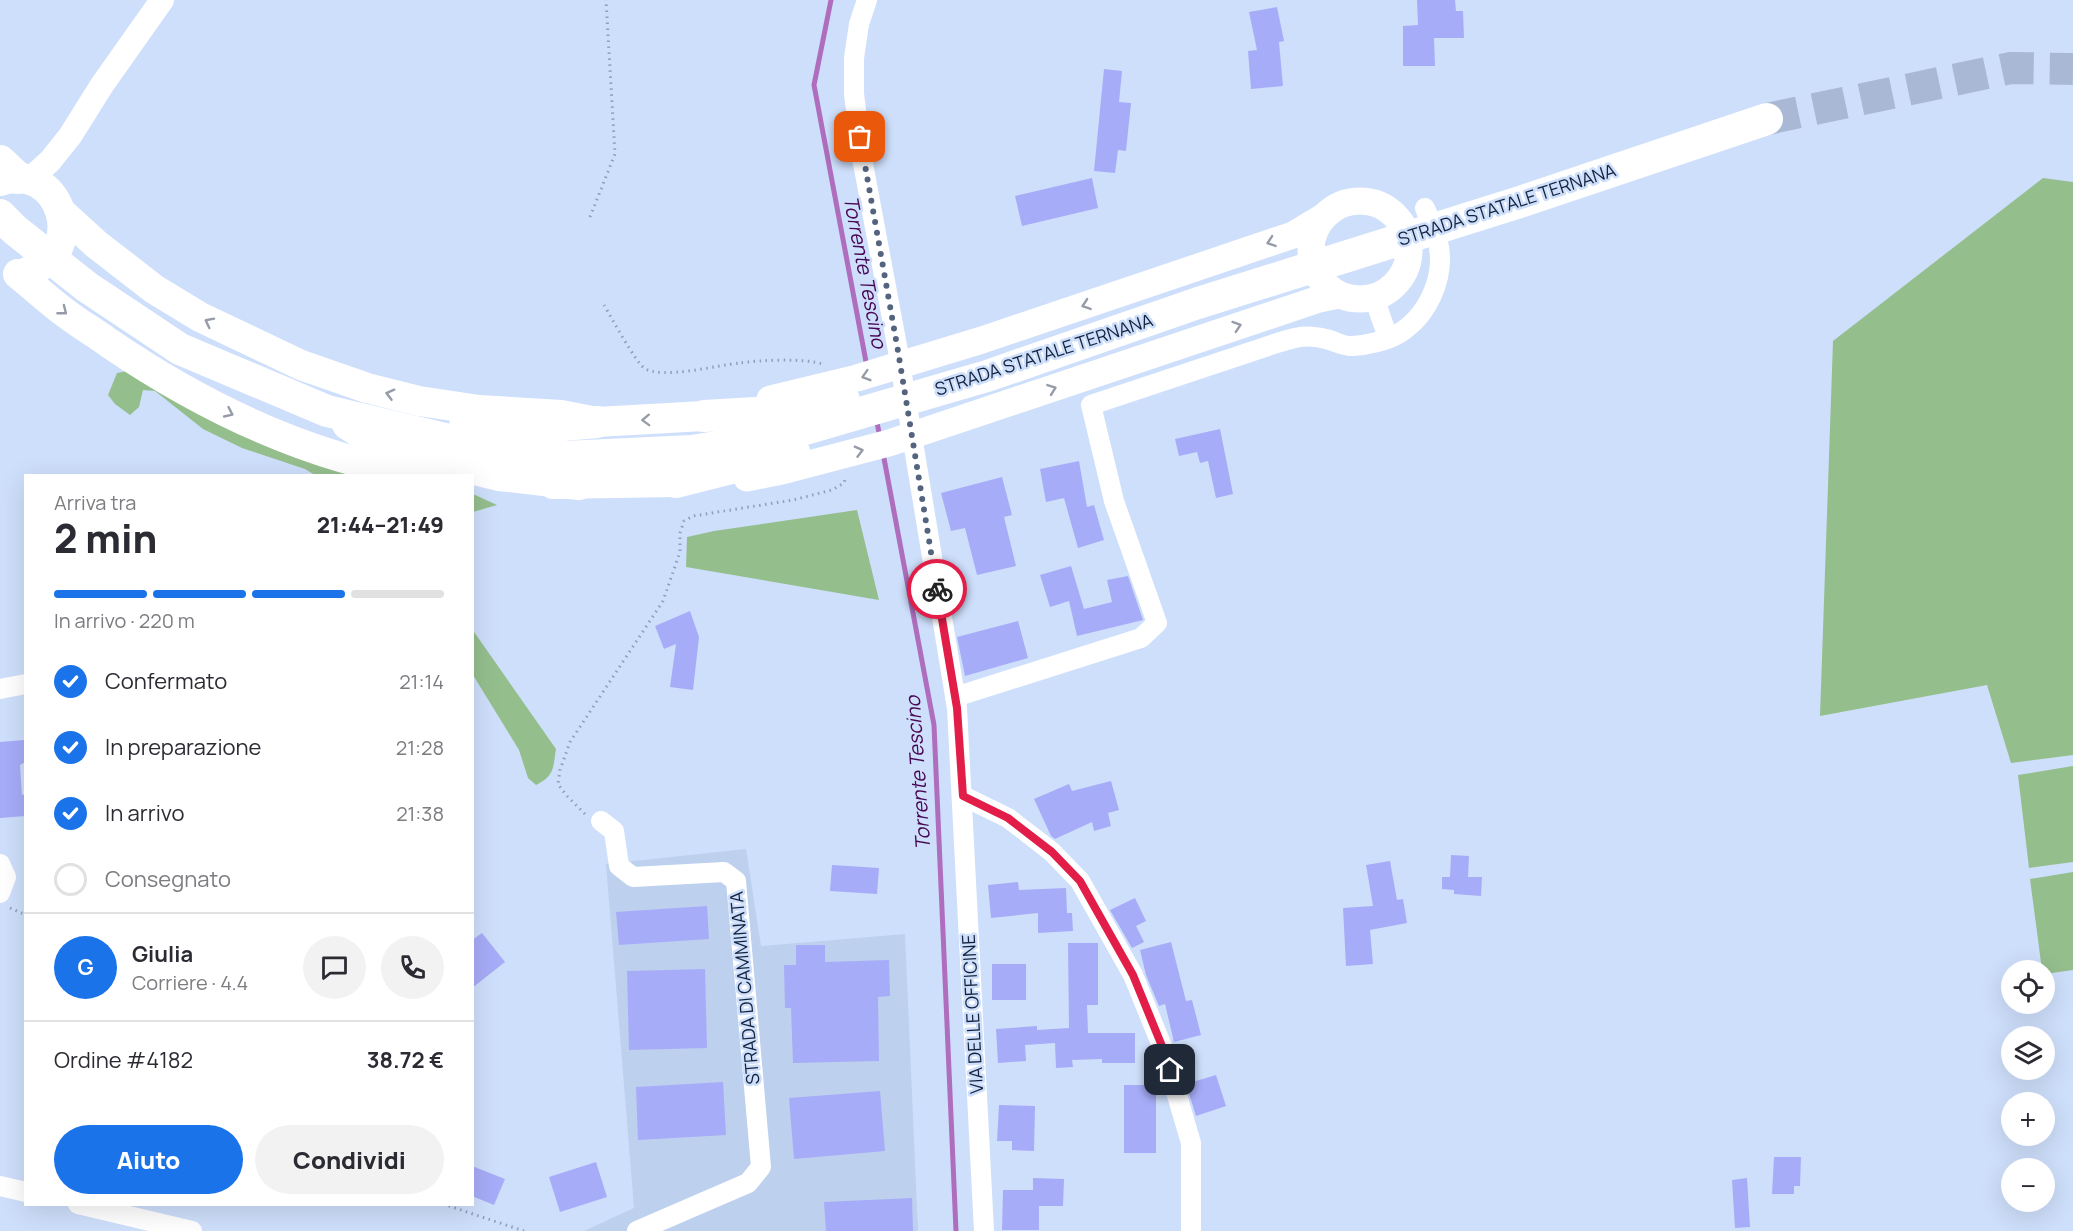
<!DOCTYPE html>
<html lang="it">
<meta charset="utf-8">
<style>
:root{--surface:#fff;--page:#f2f2f3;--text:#2b2b33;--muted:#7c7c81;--line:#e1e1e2;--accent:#1a73e8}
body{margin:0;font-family:Manrope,sans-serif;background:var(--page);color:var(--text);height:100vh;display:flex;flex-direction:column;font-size:22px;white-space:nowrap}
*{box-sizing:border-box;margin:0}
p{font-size:20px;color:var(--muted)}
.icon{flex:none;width:33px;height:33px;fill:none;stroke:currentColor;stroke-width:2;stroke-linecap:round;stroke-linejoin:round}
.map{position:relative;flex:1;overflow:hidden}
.panel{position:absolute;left:24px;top:474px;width:450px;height:732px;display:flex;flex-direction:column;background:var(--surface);border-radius:0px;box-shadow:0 6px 24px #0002}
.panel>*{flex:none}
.tools{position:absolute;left:2001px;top:960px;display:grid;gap:12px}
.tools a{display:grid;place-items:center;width:54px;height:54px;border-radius:50%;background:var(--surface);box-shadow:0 6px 24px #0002;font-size:30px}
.pin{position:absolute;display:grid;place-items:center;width:51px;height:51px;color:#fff;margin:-26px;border-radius:12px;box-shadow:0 3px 9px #0006}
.courier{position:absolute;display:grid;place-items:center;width:60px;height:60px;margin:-30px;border:4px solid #e11d48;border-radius:50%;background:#fff;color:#222;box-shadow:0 2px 8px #0007}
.summary em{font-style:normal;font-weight:800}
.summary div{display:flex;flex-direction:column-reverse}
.summary{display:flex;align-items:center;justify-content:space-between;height:102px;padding:0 30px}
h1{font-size:39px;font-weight:800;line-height:45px}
.bar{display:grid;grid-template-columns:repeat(4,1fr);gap:9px 6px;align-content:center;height:72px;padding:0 30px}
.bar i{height:8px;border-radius:4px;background:var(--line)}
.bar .selected{background:var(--accent)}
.bar p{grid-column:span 4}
.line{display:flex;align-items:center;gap:15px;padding:0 30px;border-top:2px solid var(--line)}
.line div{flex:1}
.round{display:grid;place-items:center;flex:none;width:63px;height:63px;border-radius:32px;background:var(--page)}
ol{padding:0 30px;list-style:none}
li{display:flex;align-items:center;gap:18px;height:66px}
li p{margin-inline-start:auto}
li .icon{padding:6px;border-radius:50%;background:var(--accent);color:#fff;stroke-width:4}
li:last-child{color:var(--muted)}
li i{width:33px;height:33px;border:3px solid var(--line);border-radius:50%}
.primary-button{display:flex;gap:12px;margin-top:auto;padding:12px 30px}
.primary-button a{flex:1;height:69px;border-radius:36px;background:var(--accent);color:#fff;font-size:24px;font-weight:800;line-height:69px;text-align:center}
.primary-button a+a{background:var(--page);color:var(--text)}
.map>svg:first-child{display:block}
.built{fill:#bdd0ee}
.green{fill:#95be8d}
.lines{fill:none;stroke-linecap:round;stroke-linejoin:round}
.stream{stroke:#af6ebd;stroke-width:5}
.building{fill:#a7acf8}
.trunk-tunnel{stroke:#a9b9d5;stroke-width:32;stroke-dasharray:32 16;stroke-linecap:butt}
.path{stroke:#8e9fba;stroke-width:3;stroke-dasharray:1.5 4.5;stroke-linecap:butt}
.minor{stroke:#fff;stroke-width:20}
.tertiary{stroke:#fff;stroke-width:24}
.secondary{stroke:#fff;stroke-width:27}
.primary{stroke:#fff;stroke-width:30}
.trunk{stroke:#fff;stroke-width:32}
.oneway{stroke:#959ca7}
.done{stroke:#54647f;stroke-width:6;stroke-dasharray:0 10.8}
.route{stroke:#e11d48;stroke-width:8}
.labels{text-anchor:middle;stroke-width:5;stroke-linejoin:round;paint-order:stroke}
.street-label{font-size:18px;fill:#13223c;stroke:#cedffb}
.water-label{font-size:20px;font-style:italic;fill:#470753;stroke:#cedffb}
</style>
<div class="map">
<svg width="2073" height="1231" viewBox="0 0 2073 1231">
<rect width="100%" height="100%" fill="#cedffb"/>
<!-- built -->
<polygon class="built" points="746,849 761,946 905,934 918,1231 584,1231 634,1208 606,864"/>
<!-- green -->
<g class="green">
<polygon points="2043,178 2073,182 2073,755 2011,763 1987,685 1820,716 1833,341"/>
<polygon points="132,370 364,475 315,475 305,469 242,448 203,429 155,391 143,390 139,407 130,415 115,404 108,395 117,373"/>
<polygon points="473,494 497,505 473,512"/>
<polygon points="857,510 879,600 686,567 687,537 714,531"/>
<path d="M472 629 556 749C553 767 555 776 536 785L528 778 519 750 473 675Z"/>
<polygon points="2073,766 2073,862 2029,868 2018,775"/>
<polygon points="2073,872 2073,970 2045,974 2044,970 2042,970 2030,879"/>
</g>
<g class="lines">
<!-- stream -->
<g class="stream">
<polyline points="831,0 814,85 867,367"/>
<polyline points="876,417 880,438"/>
<polyline points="883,453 934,725 956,1231"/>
</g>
</g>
<!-- building -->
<g class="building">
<polygon points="1417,0 1455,0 1456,11 1463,11 1464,38 1434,38 1435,66 1403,66 1403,26 1418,25"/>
<polygon points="1277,7 1284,41 1279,42 1283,86 1251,89 1248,51 1257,50 1249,12"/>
<polygon points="1104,69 1122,71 1119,102 1131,103 1126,151 1118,150 1115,173 1094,171"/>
<polygon points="1092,178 1098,208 1022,226 1015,196"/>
<polygon points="1220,429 1233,494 1216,498 1208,461 1200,463 1197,452 1179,456 1175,439"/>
<polygon points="1079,461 1087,507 1094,505 1104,540 1078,548 1064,498 1046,502 1040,469"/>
<polygon points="1002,477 1012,515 1004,517 1016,566 977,575 965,528 951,531 941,493"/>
<polygon points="1071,566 1084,609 1112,602 1107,580 1128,576 1143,620 1077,636 1069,601 1050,607 1040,575"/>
<polygon points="690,611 699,637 693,690 670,687 676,644 664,649 655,626"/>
<polygon points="1018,621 1028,658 965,676 957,637"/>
<polygon points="24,740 25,762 20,765 22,795 26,794 26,816 0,818 0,742"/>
<polygon points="1111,781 1119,810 1108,813 1111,826 1094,831 1092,822 1055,839 1051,836 1034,799 1069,784 1072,791"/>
<polygon points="1451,855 1469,856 1468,877 1482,877 1481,896 1454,894 1454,890 1442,889 1442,877 1450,877"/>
<polygon points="1390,861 1397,900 1403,899 1407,923 1370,930 1373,964 1346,966 1343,908 1373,906 1366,865"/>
<polygon points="832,865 879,868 877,894 830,891"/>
<polygon points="1018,882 1019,890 1066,888 1067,913 1072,913 1073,931 1038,933 1038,913 991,918 988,885"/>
<polygon points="1135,898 1146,921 1136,926 1144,942 1132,948 1110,910"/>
<polygon points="707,906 709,939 619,945 616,912"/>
<polygon points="482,933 505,962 472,988 472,940"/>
<polygon points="1171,942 1186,1001 1192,1000 1201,1035 1174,1042 1165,1004 1159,1006 1146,975 1140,950"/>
<polygon points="1068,943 1098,943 1098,1005 1087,1005 1088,1033 1135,1033 1135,1063 1102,1063 1102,1059 1072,1060 1073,1067 1056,1068 1055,1043 1025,1045 1026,1061 998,1063 996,1029 1037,1026 1037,1030 1069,1028"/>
<polygon points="796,945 825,945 825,962 889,960 890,996 878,997 879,1061 793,1063 791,1008 785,1008 784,965 796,965"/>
<rect x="992" y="964" width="34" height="36"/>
<polygon points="705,969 707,1048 629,1050 627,971"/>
<polygon points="1216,1075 1226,1106 1196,1116 1186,1084"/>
<polygon points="723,1082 726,1135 638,1140 636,1087"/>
<rect x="1124" y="1085" width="32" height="68"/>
<polygon points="880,1091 885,1151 794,1159 789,1098"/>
<polygon points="999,1105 1035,1106 1034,1151 1012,1150 1012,1141 997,1141"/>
<polygon points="1774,1157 1801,1157 1800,1186 1794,1186 1794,1194 1772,1194"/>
<polygon points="596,1162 607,1197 560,1212 549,1177"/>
<polygon points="472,1166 505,1179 494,1205 472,1196"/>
<polygon points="1033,1178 1064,1179 1063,1206 1039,1206 1039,1230 1002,1230 1003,1190 1033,1190"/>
<polygon points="1747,1178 1750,1227 1735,1228 1732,1180"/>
<polygon points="912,1198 913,1231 826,1231 824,1202"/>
</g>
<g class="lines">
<!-- trunk-tunnel -->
<polyline class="trunk-tunnel" points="1767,119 2011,68 2073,69"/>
<!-- path -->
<g class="path">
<polyline points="590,217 615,154 606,0"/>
<path d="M604 305C611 317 635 361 644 368 662 380 718 365 740 363 761 360 804 358 823 364"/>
<polyline points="585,814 566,795 558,784 560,770 570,742 663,601 680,552 680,533 684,521 693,516 793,500 832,490 844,483 846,476"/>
<polyline points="10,908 26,915"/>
<polyline points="443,1204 524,1231"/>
</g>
<!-- minor -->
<g class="minor">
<polyline points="867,0 859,24 854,58 854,94 862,158 898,351 957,708 984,1231"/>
<polyline points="1374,297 1388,338"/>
<polyline points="0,689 26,684"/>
<path d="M955 697 1141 638 1157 623 1114 501 1091 405 1277 343C1297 337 1305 334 1326 339 1335 341 1344 347 1353 346 1367 345 1386 341 1398 334 1428 316 1446 277 1438 242 1436 231 1429 219 1425 208"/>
<polyline points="963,796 1008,818 1052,852 1080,881 1133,975 1164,1051 1191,1143 1191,1231"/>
<polyline points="601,821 614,831 619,866 633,877 724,872 736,881 761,1167 748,1183 637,1231"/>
<polyline points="0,864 6,877 0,893"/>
<polyline points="0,1186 26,1192"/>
<polyline points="78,1204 192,1231"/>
</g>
<!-- tertiary -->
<polyline class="tertiary" points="29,180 50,161 70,136 102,85 162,0"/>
<!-- secondary -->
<g class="secondary">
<circle cx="1360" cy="250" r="49"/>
<polyline points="770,399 857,378 982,340 1293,235 1323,217"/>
<polyline points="747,478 782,471 889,443 1319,299 1339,295"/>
</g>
<!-- primary -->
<g class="primary">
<path d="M0 181C60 160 90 252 29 271"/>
<polyline points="62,213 96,244 154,289 200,317 301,365 367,388 419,401 479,410 561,415 597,422 704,416"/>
<path d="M18 274C33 286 48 300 64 312 78 323 94 332 109 343 203 407 311 459 425 476"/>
<polyline points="553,484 676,482"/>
</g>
<!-- trunk -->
<g class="trunk">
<polyline points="0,161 18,178"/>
<polyline points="0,215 15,230 87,287 180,349 327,411 471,445 564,457 692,451 778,437 987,376 1198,303 1520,202 1767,119"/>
<polyline points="704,416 775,412 844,400"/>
<polyline points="348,424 387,448 499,475 579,484"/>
<polyline points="465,426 529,428 597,422"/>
<polyline points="676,482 794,452"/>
</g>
</g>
<!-- one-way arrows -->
<defs><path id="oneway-chevron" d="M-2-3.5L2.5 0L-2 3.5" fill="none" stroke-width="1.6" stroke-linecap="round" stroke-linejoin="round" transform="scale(1.5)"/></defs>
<g class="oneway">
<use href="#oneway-chevron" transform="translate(1271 242) rotate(161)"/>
<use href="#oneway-chevron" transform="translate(1086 305) rotate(161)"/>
<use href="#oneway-chevron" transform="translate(63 311) rotate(38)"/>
<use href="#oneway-chevron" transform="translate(209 322) rotate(-153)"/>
<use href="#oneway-chevron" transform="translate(1237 326) rotate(-18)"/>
<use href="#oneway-chevron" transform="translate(866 376) rotate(163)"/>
<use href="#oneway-chevron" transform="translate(1052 389) rotate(-20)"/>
<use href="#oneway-chevron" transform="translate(390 394) rotate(-165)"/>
<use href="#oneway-chevron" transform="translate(229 413) rotate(25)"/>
<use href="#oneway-chevron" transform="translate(646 420) rotate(178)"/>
<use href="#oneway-chevron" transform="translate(859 451) rotate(-15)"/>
</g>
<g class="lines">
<!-- done -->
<polyline class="done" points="860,137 898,351 937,589"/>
<!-- route -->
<polyline class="route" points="937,589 957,708 963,796 1008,818 1052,852 1080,881 1133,975 1164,1051 1170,1070"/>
</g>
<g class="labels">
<!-- street labels -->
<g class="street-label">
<text transform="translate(1507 205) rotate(-18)" y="6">STRADA STATALE TERNANA</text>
<text transform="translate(1044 355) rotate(-18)" y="6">STRADA STATALE TERNANA</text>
<text transform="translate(745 988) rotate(-95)" y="6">STRADA DI CAMMINATA</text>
<text transform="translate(973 1014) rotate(-93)" y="6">VIA DELLE OFFICINE</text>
</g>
<!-- water labels -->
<g class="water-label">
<text transform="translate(865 272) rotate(79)" y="7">Torrente Tescino</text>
<text transform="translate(918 773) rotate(-94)" y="7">Torrente Tescino</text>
</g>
</g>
</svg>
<div class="tools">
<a><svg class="icon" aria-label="locate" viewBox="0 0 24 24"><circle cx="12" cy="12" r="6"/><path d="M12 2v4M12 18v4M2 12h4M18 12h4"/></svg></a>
<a><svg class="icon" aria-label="layers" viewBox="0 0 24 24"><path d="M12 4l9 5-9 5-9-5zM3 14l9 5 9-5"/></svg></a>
<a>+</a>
<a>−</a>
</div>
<div class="pin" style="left:860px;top:137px;background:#ea580c"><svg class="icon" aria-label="bag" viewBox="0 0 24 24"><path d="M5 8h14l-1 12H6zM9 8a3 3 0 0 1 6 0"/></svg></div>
<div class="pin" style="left:1170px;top:1070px;background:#1f2937"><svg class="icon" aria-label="home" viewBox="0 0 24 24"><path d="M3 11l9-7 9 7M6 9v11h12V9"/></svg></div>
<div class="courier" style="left:937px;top:589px"><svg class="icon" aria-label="bike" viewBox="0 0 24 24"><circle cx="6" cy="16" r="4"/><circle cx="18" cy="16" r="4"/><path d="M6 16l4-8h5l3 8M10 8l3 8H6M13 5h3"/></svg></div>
<section class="panel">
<div class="summary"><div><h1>2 min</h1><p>Arriva tra</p></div><em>21:44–21:49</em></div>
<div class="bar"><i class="selected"></i><i class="selected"></i><i class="selected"></i><i></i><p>In arrivo · 220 m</p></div>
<ol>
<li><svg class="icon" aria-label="check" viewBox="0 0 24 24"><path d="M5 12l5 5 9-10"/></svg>Confermato<p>21:14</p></li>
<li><svg class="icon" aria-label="check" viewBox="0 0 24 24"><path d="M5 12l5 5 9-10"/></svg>In preparazione<p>21:28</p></li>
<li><svg class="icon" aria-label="check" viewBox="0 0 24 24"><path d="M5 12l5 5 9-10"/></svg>In arrivo<p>21:38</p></li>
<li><i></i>Consegnato</li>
</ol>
<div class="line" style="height:108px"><b class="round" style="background:var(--accent);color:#fff">G</b><div><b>Giulia</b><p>Corriere · 4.4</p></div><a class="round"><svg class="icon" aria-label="chat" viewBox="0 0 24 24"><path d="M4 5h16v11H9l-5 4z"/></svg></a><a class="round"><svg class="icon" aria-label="phone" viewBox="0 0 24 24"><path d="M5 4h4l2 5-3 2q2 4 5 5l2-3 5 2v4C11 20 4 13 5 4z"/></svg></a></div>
<div class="line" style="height:78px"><div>Ordine #4182</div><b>38.72 €</b></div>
<div class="primary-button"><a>Aiuto</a><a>Condividi</a></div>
</section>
</div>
